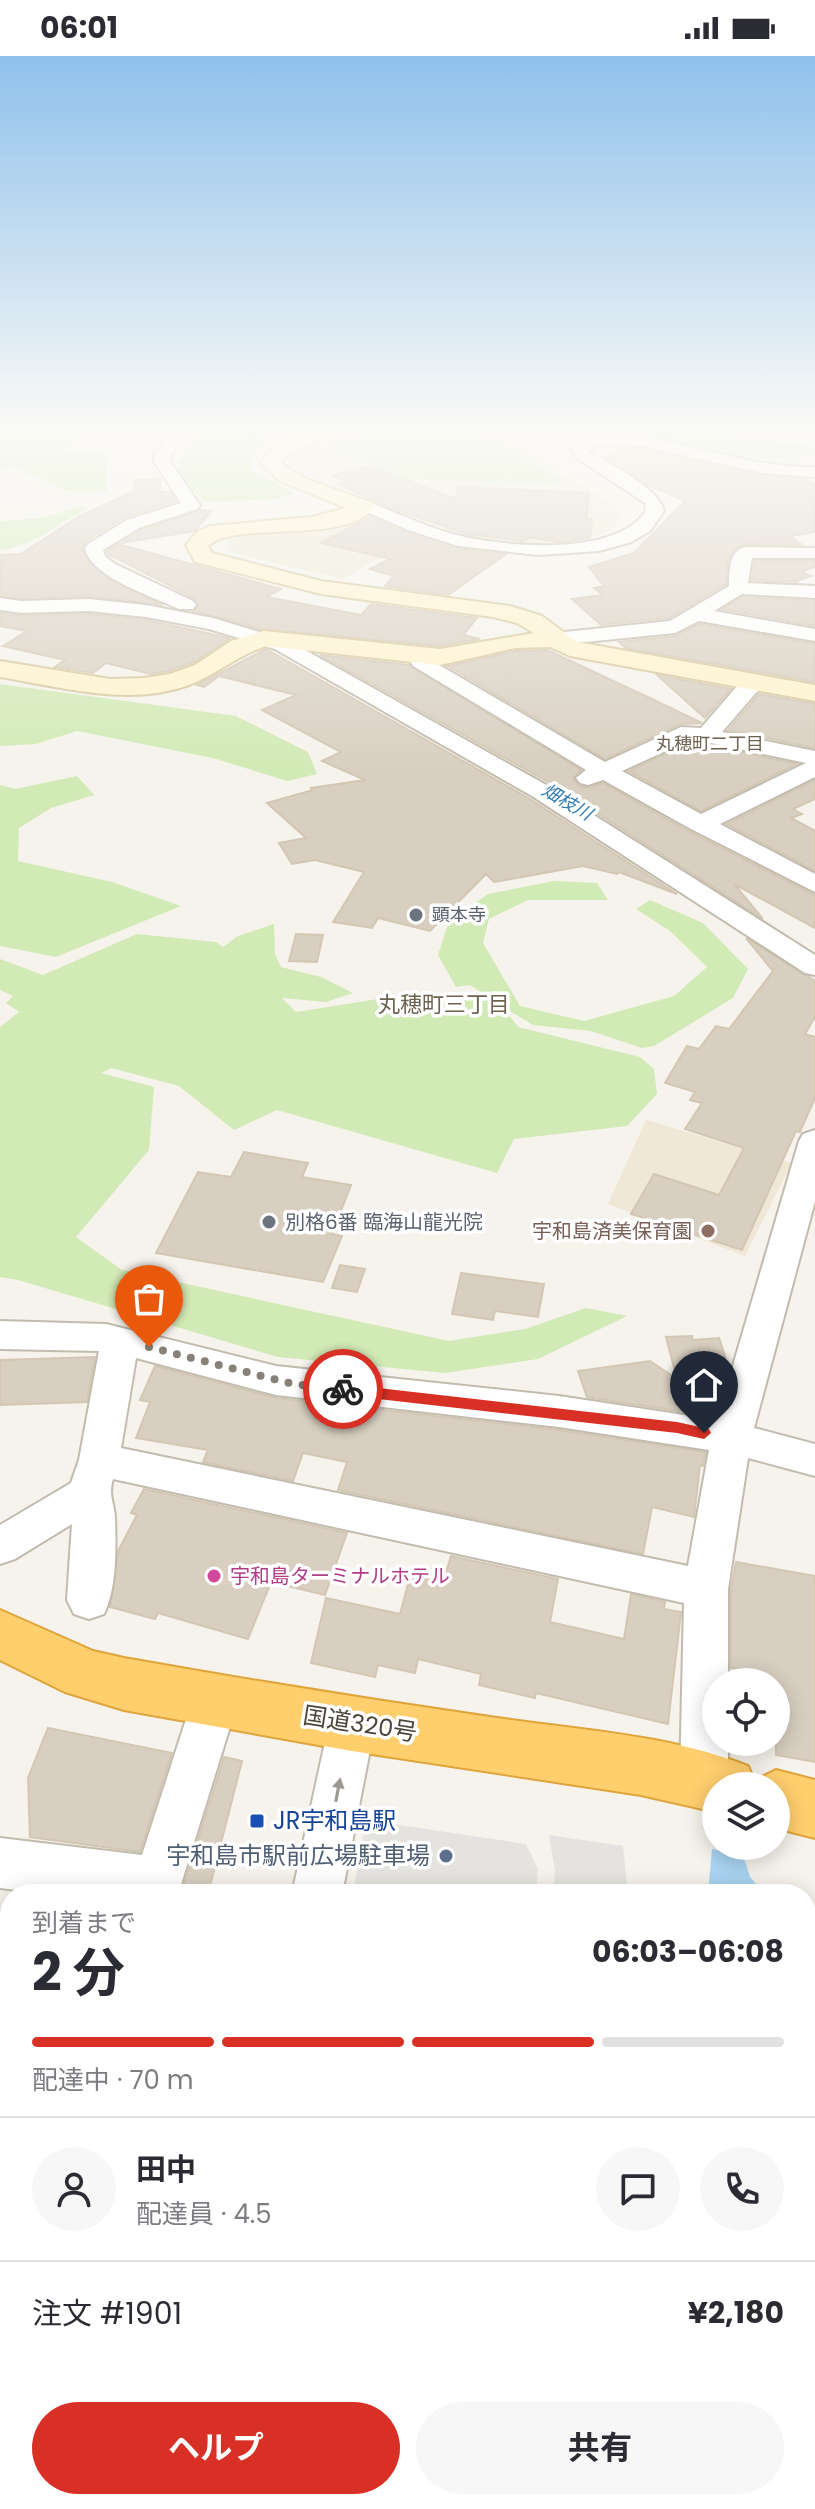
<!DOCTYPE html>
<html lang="ja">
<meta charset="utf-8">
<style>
:root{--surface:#fff;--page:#f7f7f7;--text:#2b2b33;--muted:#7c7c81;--line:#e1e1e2;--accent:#d93025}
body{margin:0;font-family:Poppins,"Noto Sans JP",sans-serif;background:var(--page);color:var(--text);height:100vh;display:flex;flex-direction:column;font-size:30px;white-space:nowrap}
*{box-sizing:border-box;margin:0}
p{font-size:26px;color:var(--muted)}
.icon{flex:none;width:44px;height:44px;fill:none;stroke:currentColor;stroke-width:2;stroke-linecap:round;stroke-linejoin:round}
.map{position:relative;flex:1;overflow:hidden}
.details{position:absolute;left:0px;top:1828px;width:816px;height:626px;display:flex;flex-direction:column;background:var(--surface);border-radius:32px 32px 0 0;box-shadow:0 4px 20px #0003}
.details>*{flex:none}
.controls{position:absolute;left:702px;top:1612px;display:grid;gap:16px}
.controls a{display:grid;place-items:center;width:88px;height:88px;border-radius:50%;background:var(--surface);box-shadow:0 4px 20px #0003;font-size:40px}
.pin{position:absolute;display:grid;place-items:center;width:68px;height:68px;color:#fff;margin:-82px -34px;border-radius:50% 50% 50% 0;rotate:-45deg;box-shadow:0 0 8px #0007}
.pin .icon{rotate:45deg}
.courier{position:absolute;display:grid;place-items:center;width:80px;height:80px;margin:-40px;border:6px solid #d93025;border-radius:50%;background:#fff;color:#222;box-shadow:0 2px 10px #0007}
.headline em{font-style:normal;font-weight:700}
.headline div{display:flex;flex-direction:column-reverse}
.headline{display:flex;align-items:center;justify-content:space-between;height:136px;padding:0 32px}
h1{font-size:52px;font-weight:700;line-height:60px}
.bar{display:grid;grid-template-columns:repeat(4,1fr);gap:12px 8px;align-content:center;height:96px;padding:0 32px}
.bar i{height:10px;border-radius:6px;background:var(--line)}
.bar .on{background:var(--accent)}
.bar p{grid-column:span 4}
.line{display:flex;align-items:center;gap:20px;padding:0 32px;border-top:2px solid var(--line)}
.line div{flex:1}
.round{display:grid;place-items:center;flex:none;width:84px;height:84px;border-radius:42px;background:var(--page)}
.button{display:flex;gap:16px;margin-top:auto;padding:16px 32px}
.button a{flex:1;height:92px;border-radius:48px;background:var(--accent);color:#fff;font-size:32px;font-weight:700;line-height:92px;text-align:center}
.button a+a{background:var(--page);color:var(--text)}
.status{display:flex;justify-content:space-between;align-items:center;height:56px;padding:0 40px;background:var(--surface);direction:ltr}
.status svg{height:22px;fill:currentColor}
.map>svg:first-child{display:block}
.education{fill:#efe8d6}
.green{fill:#d2eab5}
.parking{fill:#e5e3e0}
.water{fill:#a9d4f2}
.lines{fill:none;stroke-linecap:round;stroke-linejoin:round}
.stream{stroke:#a9d4f2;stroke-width:5}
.building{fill:#d8cfc1;stroke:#d3c7b4;stroke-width:2}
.street-casing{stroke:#c2bbae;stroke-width:4}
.secondary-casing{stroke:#d6c79b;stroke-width:4}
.highway-casing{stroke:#e0a43c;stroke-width:4}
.street{fill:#fff;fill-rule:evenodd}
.secondary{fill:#fff3cd;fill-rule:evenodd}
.highway{fill:#ffcf6e;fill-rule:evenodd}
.rail-casing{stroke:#9a9a9a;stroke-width:13}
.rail{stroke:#fff;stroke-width:10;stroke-dasharray:29;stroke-linecap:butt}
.oneway{fill:#9c9892}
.route{fill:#d93025}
.done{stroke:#878178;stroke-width:8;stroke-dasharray:0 14.4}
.worship-dot{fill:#6b7280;stroke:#fff;stroke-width:3}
.education-dot{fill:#8d6e63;stroke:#fff;stroke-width:3}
.hotel-dot{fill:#d1479c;stroke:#fff;stroke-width:3}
.transit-dot{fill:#1a4fb4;stroke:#fff;stroke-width:3}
.service-dot{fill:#5c6f8a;stroke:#fff;stroke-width:3}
.labels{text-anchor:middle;stroke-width:7;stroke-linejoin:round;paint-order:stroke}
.far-neighbourhood-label{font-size:18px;fill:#6e6250;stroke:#fff}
.far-water-label{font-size:18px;font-style:italic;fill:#2e7ab2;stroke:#fff}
.far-worship-label{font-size:18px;fill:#5b616d;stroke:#fff;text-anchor:start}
.worship-label{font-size:20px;fill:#5b616d;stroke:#fff;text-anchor:start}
.education-label{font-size:20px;fill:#785e54;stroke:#fff;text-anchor:end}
.hotel-label{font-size:20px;fill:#b23c85;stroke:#fff;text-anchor:start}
.neighbourhood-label{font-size:22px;fill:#6e6250;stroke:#fff}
.near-street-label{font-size:24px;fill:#4b4439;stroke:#fff}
.near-transit-label{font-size:24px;fill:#164399;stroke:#fff;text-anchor:start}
.near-service-label{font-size:24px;fill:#4e5e75;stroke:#fff;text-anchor:end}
</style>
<div class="status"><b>06:01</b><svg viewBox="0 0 49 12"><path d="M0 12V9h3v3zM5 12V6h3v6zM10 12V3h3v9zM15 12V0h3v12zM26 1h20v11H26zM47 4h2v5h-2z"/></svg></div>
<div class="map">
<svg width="815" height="2453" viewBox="0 0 815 2453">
<rect width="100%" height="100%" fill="#f6f3ec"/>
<!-- education -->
<g class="education">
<polygon points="372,373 459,373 500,384 535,399 615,449 620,463 608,476 565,488 536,489 472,483 298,418 287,409 289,401 307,392"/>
<polygon points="367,463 407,473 418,481 342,523 229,496 226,491 228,484 238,480 334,473"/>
<polygon points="646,1064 792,1107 745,1200 608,1148"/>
</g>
<!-- green -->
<g class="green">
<path d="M0 373C24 375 55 373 82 373L63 395H106L107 435H67L16 412 0 415Z"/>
<polygon points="196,373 253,373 265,385 249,401 252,414 295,437 277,443 205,446 173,415 200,381"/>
<polygon points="392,373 446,373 492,385 565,424 555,429 406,423 330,391"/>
<path d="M609 373H693L740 383 814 390 815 398C754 414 671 385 609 373Z"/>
<path d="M80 450 89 452C61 466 32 491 0 494V465L41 462Z"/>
<polygon points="0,628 236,660 308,696 317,718 287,725 213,702 77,675 36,688 0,690"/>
<polygon points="77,720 94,739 51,752 19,772 18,805 112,826 181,850 56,901 0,890 0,729 16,733"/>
<polygon points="554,825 597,827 608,844 528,844 489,863 483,887 520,950 584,965 674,940 707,911 670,875 636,853 650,844 703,867 748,913 733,942 654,990 642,992 591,975 533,969 503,951 518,971 640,1001 654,1013 657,1038 627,1070 514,1083 497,1117 277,1054 234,1074 179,1030 111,1012 101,1017 154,1031 149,1094 76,1181 122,1214 449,1285 525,1273 586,1252 627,1260 538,1303 445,1317 278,1301 18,1224 0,1221 0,971 19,956 6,947 13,940 0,934 0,903 43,919 137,878 216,886 223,891 238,880 274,868 275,898 281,911 321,921 353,937 326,946 282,942 296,956 378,943 461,942 484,938 470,929 456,931 438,899 449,865 488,838"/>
</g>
<!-- parking -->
<g class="parking">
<polygon points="366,1764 526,1788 538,1813 536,1838 353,1838"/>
<polygon points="549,1779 623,1790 628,1838 553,1838 555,1815"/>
<polygon points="0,1926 10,1929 10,1976 0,2008"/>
<polygon points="806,2208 815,2209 815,2453 760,2453 725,2444 806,2444"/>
<polygon points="240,2444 311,2444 351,2453 236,2453"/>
</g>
<!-- water -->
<polygon class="water" points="712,1793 743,1799 750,1821 765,1838 708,1838"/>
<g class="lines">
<!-- stream -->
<polyline class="stream" points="159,552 207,562"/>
</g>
<!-- building -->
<g class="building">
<polygon points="622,393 643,393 763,420 805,423 815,428 815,476 790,480 802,489 745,488 738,491 728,505 726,528 669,562 601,569 572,543 603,539 594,532 604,530 589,511 634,497 685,445 646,428 604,401"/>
<polygon points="371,410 455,443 459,431 589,437 586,463 592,463 590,482 558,486 529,481 524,485 466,478 389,451 339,428 348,426 333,420"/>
<polygon points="160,423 160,436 170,436 176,445 125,461 86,485 82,493 87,504 109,523 163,549 89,540 21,542 0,539 0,499 21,498 78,461 134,435 134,424"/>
<polygon points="200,454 212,455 194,475 121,487 140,475"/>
<polygon points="370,461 407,477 457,493 506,498 448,539 385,530 394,520 370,513 390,503 321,487"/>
<polygon points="118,488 281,533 267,541 361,559 371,548 477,562 463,579 480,583 440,590 260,573 194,555 199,549 194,542 108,498 107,495"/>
<polygon points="755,505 815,505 815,511 801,516 811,520 796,525 798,526 752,524"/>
<polygon points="743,541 815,545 815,570 722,553"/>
<polygon points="0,557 21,560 89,558 146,564 230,582 194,606 169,615 151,618 106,607 93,617 55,611 65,604 3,590 27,575 0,570"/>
<polygon points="699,568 815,588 815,626 626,592 619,586 675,580"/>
<polygon points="266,593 530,743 677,838 619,816 617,818 583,810 494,826 486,818 430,875 378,862 372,872 333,866 364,816 315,804 292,808 279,787 306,782 267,747 313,734 311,732 365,724 322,705 341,696 262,654 296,639 219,620 204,631 197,629"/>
<polygon points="547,594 654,644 702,667 680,668 605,703 448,610 516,595"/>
<polygon points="320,599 409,609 581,714 573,722 579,730 589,732 603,727 690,776 815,839 815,872 734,828 763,863 550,727"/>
<polygon points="657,619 731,633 705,662"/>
<polygon points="759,638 815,648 815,692 728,674"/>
<polygon points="692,686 797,708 701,755 629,715"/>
<polygon points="815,724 815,743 793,753 802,758 791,762 815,775 815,815 727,768"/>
<polygon points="296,878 323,879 317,906 289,905"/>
<polygon points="746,882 815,925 815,961 805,978 815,981 815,1042 800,1076 796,1075 742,1194 631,1158 654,1118 719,1139 744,1092 685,1073 702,1047 690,1044 695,1036 665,1027 687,990 699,993 716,970 729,973 773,915"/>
<polygon points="244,1096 308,1107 302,1121 351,1129 332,1178 342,1180 323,1226 156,1197 198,1116 231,1121"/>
<polygon points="340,1209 365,1213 357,1236 332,1232"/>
<polygon points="461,1217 544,1228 538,1261 495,1255 493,1264 452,1258"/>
<polygon points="692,1280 693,1284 719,1282 729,1313 727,1321 720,1321 723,1334 716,1357 711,1360 587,1341 578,1315 650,1305 677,1323 666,1281"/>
<polygon points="95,1301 87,1346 0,1349 0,1304"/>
<polygon points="155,1310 276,1342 559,1374 706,1396 703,1410 700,1409 694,1461 652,1451 643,1498 338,1434 347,1406 303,1397 293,1425 203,1406 208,1394 136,1382 150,1346 140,1344"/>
<polygon points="144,1433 347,1477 325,1539 271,1526 248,1583 158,1557 155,1563 110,1551 118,1495 137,1459 131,1457"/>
<polygon points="451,1500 558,1523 550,1566 624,1583 631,1538 665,1546 664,1553 681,1556 668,1668 536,1637 535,1642 479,1629 481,1618 418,1603 415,1617 378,1609 375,1621 311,1607 326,1542 400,1558 412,1513 445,1520"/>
<polygon points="736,1506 815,1520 815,1706 776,1699 776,1626 756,1626 757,1617 731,1612 731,1533"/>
<polygon points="48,1672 172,1697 140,1796 30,1781 28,1722"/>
<polygon points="224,1701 242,1705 208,1838 181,1838"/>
</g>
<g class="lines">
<defs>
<g id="street">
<path d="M142 373H182L185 383 170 400 171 407 200 449 197 453 139 472 103 494 105 500 115 508 193 545 196 549 193 553H179C154 541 90 521 85 492L88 488 127 464 181 447 155 407 154 399 169 381 142 379Z"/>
<path d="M606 378C677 379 743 413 815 411V421L763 417 643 390 596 389 589 396C611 409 658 431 664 455L650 475 631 486 599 495 538 499 458 490 408 474 356 451 365 446 371 447C402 459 433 474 465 481 512 491 616 500 646 455L645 447 577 402 572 393 585 382Z"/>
<path d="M745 491 815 492V502H752L748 527 815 530V542L742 538 714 555 815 573V585L699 565 675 577 555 589 545 583 555 577 670 565 729 530C729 516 729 494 745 491Z"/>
<polygon points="0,542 21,545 89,543 146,549 213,562 289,585 548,730 815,899 815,919 805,917 532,740 275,593 209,573 146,561 89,555 21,557 0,554"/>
<path d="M417 593 424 595 429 603 605 706 681 671 701 672 745 621H761L764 626 761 631 722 676 815 695V721L720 768 815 818V836L691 773 603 724 588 729 580 727 576 722 586 714 413 610 407 599ZM692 683 806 707 701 758 622 715Z"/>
<path d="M815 1074V1145L754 1372 815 1388V1420L748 1402 728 1533V1626H716V1686H728V1723L725 1730H716V1741L704 1746 687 1739 680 1723 684 1547 113 1423C108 1439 114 1446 115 1461 116 1490 117 1532 104 1558L89 1563 74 1558 67 1544 72 1468 15 1503 0 1508V1469L71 1427 79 1404 99 1295 0 1293V1265L106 1268 276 1310 559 1340 717 1364 799 1085 803 1078ZM136 1302 276 1339 559 1371 709 1394 688 1510 121 1392Z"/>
<polygon points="215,1624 231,1630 238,1645 178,1838 49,1838 0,1832 0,1782 142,1799 192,1645 199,1630"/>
<polygon points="352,1646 369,1653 375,1668 342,1838 292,1838 329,1668 335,1653"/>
<polygon points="806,1934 815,1934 815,1988 807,1988 815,1991 815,2050 806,2046"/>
</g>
<path id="secondary" d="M317 373H342L340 377 288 398 281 407 306 423 372 447 375 451C344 490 235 464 208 490L212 497 321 525 510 550 542 560 577 586 815 629V645L570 600 550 591 516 592 440 609 266 590C238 599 217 618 189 629 129 651 61 631 0 621V605L110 623 144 622 170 618 195 609 231 585 264 575 440 593 534 577 517 567 493 561 321 538 195 506 186 489 197 476 210 470 312 461 346 452 280 425 260 407 274 390Z"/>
<path id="highway" d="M0 1554 93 1595 124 1602C248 1624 372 1644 497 1662 579 1674 670 1679 748 1710L754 1725 776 1714 815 1724V1782L776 1772V1730H716V1756L641 1739 352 1695 124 1654 65 1636 0 1604Z"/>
</defs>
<!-- street casing -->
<use href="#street" class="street-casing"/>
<!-- secondary casing -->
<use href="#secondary" class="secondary-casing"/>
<!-- highway casing -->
<use href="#highway" class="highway-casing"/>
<!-- street -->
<use href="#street" class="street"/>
<!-- secondary -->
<use href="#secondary" class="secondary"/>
<!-- highway -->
<use href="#highway" class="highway"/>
<defs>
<polyline id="rail" points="0,2126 10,2128"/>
</defs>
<!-- rail casing -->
<use href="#rail" class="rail-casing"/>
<!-- rail -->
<use href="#rail" class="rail"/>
</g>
<!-- one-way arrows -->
<defs><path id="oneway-solid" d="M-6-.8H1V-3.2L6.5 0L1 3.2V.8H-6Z" transform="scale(2)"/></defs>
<use class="oneway" href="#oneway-solid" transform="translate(338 1734) rotate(-79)"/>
<!-- sky -->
<linearGradient id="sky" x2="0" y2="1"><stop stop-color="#8fc1ec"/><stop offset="0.52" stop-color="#fbfaf6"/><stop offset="1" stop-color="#fbfaf6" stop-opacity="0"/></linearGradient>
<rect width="815" height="716" fill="url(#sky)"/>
<!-- route -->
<polygon class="route" points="343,1328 677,1366 709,1373 711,1377 704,1383 677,1377 343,1339 336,1333"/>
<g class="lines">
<!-- done -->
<polyline class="done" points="149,1291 293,1328 343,1333"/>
</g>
<!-- markers -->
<g class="worship-dot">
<circle cx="416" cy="859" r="8"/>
<circle cx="269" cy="1166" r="8"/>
</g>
<circle class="education-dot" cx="708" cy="1175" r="8"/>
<circle class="hotel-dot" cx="214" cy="1520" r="8"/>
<rect class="transit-dot" x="249" y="1757" width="16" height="16" rx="4"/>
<circle class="service-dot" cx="446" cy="1800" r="8"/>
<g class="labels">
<!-- far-neighbourhood labels -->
<g class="far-neighbourhood-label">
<text x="710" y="694">丸穂町二丁目</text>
</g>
<!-- far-water labels -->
<g class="far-water-label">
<text transform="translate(567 746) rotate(30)" y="6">畑枝川</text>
</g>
<!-- far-worship labels -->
<g class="far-worship-label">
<text x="432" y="865">顕本寺</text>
</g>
<!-- worship labels -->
<g class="worship-label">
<text x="285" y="1173">別格6番 臨海山龍光院</text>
</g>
<!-- education labels -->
<g class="education-label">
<text x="692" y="1182">宇和島済美保育園</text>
</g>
<!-- hotel labels -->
<g class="hotel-label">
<text x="230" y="1527">宇和島ターミナルホテル</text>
</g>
<!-- neighbourhood labels -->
<g class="neighbourhood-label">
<text x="444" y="956">丸穂町三丁目</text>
</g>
<!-- near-street labels -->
<g class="near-street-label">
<text transform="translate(360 1668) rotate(9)" y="8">国道320号</text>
</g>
<!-- near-transit labels -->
<g class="near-transit-label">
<text x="273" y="1773">JR宇和島駅</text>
</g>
<!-- near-service labels -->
<g class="near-service-label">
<text x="430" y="1808">宇和島市駅前広場駐車場</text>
</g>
</g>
</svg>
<div class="controls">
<a><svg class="icon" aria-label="locate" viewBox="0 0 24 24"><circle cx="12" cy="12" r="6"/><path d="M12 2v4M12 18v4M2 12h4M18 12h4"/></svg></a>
<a><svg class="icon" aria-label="layers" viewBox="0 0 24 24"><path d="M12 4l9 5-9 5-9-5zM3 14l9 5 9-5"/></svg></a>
</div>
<div class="pin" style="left:149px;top:1291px;background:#ea580c"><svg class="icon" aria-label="bag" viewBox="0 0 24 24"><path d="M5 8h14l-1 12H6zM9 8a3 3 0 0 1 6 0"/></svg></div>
<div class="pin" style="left:704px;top:1377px;background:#1f2937"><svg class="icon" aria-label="home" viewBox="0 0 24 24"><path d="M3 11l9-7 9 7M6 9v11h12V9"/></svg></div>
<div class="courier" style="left:343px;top:1333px"><svg class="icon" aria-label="bike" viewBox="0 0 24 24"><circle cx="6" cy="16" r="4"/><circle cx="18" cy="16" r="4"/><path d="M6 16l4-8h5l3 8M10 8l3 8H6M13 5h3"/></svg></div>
<section class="details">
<div class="headline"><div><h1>2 分</h1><p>到着まで</p></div><em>06:03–06:08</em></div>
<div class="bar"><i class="on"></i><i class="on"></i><i class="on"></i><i></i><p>配達中 · 70 m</p></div>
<div class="line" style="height:144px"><a class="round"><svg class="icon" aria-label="person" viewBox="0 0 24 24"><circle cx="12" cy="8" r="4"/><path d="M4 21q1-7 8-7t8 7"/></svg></a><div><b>田中</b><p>配達員 · 4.5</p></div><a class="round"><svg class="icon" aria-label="chat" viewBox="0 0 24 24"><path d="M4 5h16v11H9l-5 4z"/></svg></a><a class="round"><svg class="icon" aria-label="phone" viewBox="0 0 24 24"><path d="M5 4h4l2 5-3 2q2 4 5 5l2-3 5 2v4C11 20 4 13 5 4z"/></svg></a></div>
<div class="line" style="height:104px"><div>注文 #1901</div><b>¥2,180</b></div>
<div class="button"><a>ヘルプ</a><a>共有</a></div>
</section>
</div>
